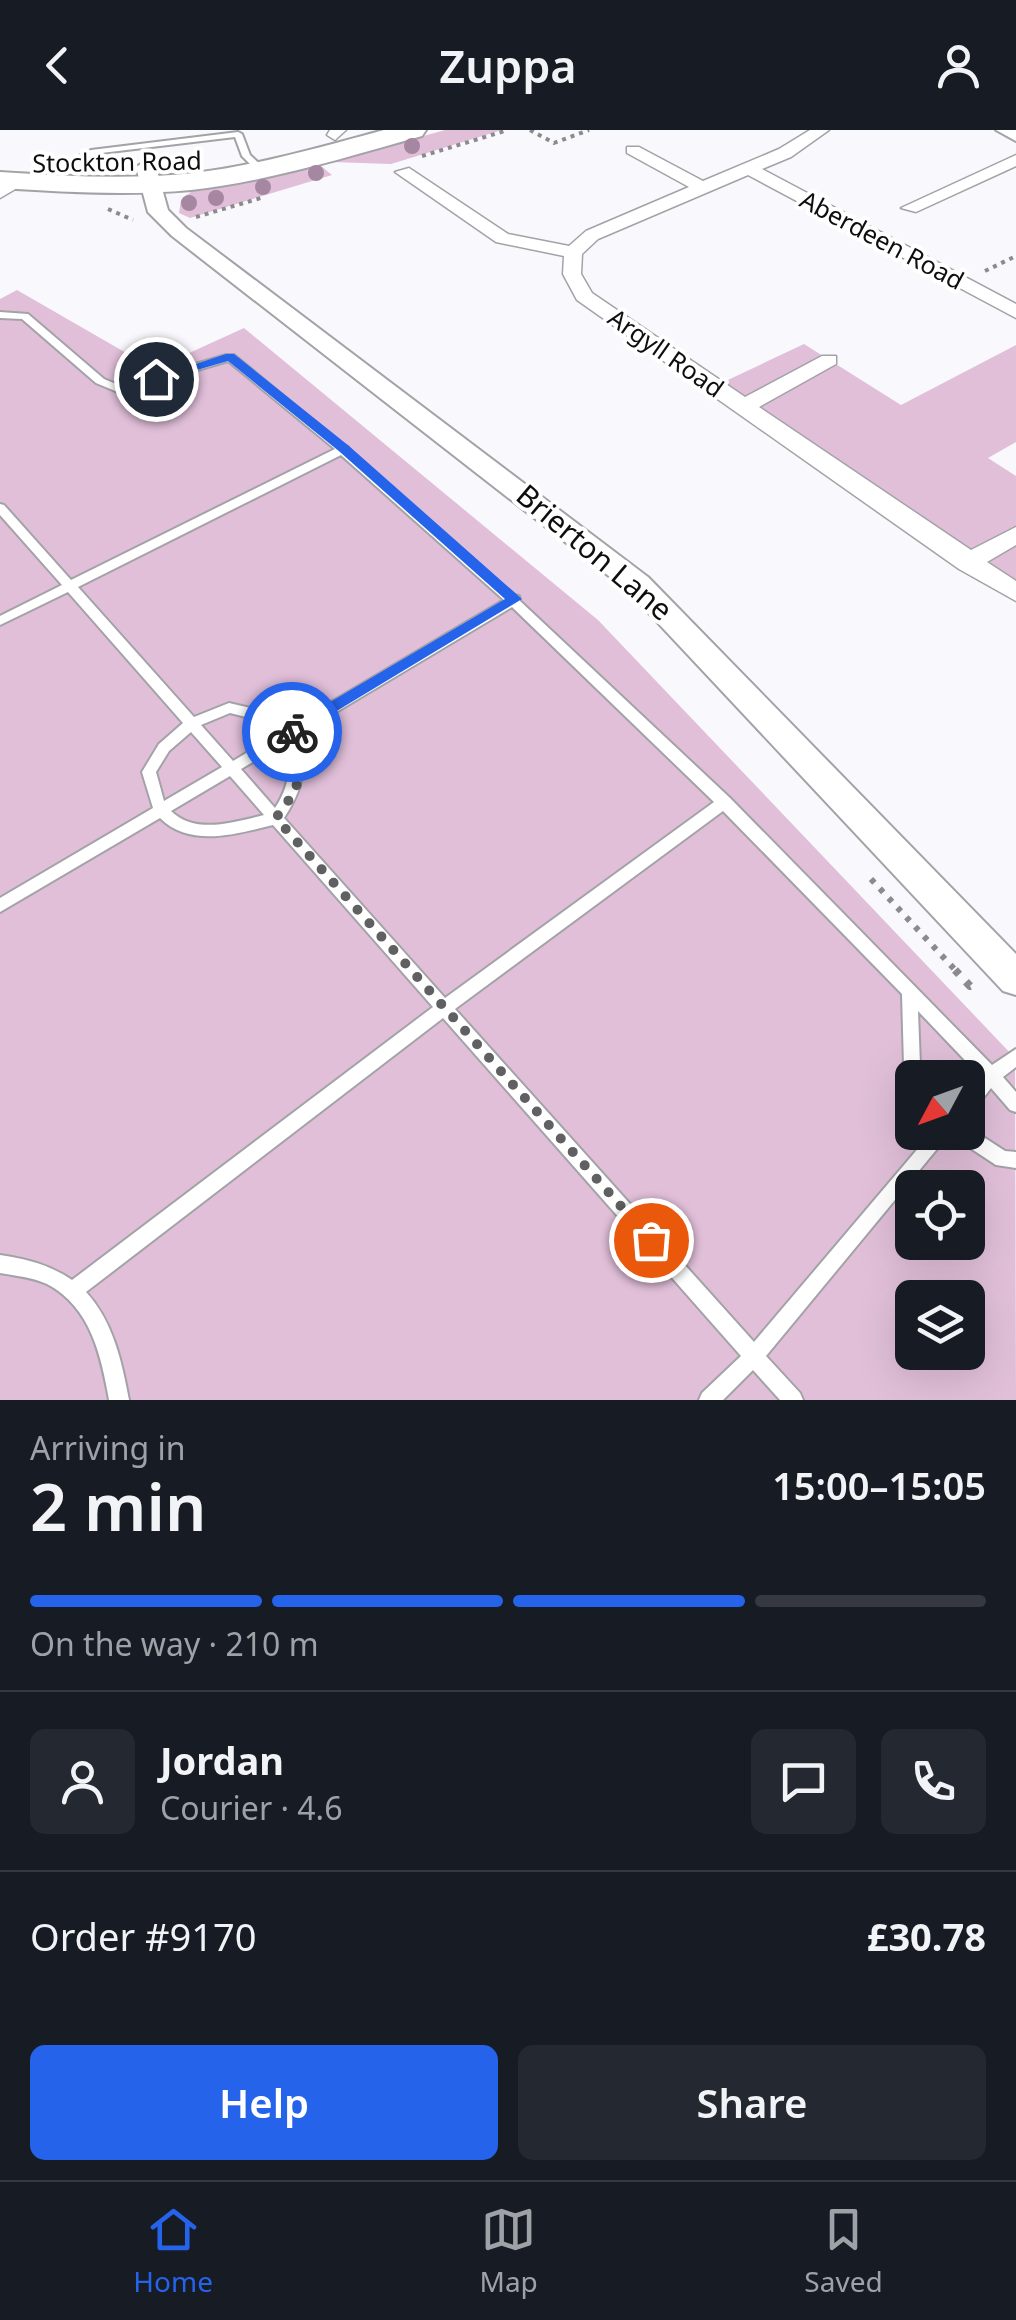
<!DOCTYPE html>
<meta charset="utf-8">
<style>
:root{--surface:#171b24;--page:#242831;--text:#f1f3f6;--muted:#9ea1a6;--line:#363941;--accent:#2563eb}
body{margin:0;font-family:"Noto Sans",sans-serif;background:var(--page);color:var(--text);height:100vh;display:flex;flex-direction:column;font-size:38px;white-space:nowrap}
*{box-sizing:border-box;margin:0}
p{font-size:32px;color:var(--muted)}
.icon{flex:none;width:55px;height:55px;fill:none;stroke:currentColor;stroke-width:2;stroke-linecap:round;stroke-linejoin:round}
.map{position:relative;height:1270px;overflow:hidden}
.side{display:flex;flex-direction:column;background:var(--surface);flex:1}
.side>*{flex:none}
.needle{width:65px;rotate:229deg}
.buttons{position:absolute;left:895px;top:930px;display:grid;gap:20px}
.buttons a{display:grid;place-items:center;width:90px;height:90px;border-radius:15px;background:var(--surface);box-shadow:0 10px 40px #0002;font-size:50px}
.pin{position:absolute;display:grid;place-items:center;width:85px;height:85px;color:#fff;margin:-42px;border:5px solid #fff;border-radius:50%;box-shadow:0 2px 10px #0007}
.courier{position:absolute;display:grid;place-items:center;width:100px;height:100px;margin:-50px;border:8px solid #2563eb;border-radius:50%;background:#fff;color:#222;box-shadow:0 2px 12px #0007}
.head em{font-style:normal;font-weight:600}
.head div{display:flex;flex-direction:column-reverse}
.head{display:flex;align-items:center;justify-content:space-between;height:170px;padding:0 30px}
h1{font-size:65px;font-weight:600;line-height:75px}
.bar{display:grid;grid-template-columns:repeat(4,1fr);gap:15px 10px;align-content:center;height:120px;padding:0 30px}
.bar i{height:12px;border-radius:8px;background:var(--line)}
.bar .on{background:var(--accent)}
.bar p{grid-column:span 4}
.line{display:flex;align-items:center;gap:25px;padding:0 30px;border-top:2px solid var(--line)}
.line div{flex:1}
.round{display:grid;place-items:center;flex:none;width:105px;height:105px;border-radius:15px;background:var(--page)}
.action{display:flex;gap:20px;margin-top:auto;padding:20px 30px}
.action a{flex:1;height:115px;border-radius:15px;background:var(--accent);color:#fff;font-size:40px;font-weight:600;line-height:115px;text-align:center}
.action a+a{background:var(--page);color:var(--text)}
header{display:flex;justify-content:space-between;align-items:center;height:130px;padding:0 30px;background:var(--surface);font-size:45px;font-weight:600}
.dock{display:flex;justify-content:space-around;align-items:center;height:140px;border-top:2px solid var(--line);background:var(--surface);font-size:28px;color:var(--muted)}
.dock a{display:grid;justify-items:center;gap:5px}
.dock .on{color:var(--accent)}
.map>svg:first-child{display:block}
.green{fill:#e1bfd9;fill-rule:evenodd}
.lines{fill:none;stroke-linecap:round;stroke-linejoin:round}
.service-casing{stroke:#a3a3a7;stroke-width:4}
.minor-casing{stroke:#a3a3a7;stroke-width:3}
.tertiary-casing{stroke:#a3a3a7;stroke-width:4}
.trunk-casing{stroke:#a3a3a7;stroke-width:4}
.path-far2{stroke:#8b8b8d;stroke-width:4;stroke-dasharray:4 5;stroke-linecap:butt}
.path-far1{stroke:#8b8b8d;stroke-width:6;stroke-dasharray:5 8;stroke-linecap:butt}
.path{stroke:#8b8b8d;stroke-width:8;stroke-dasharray:6 10;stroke-linecap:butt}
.service{fill:#fff;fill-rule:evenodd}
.minor{fill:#fff;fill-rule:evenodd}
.tertiary{fill:#fff;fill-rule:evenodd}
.trunk{fill:#fff;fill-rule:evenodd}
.tree{fill:#a587a2}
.route{fill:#2563eb}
.done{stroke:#606062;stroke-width:10;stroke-dasharray:0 18}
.labels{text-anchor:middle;stroke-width:8;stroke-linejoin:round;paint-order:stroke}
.far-street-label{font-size:25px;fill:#0e0e0f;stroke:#fff}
.street-label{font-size:30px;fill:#0e0e0f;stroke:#fff}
</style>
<header><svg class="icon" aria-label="back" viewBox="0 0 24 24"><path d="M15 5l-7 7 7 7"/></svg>Zuppa<svg class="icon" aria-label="person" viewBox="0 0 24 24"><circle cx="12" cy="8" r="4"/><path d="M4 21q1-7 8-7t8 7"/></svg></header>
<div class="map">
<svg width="1016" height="1270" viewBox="0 0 1016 1270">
<rect width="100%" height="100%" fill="#f9f9fd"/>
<!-- green -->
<g class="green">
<polygon points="445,0 502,0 391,34 331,32"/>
<polygon points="320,35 332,45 190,88 179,83 181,70 192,61"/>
<path d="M17 160 154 239 244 198 598 490 1015 928 1016 1270H0V169ZM912 948H968V1002H912ZM912 1058H968V1112H912ZM912 1168H968V1222H912Z"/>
<polygon points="804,214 901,275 1016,215 1016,312 988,328 1016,346 1016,462 715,256"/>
</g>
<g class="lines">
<defs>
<g id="service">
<polygon points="238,2 242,4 250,25 264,38 264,42 258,42 242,26 235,7 93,24 66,38 59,36 91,20"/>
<path d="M0 182 28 184 104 249 121 256 226 225H234L344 316 348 317 349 320 514 465 519 466 520 471 730 668 992 935 1016 919V937L1003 947 1016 962V982L1010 980 991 958 974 980 968 982V962L980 946 918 881 920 935 927 948H912V952L904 936 902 864 723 681 455 879 754 1212 932 1002H951L766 1226 800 1263 803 1270H780L753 1240 723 1270H699L702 1263 741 1226 443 888 86 1162C113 1191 122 1232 129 1270H109C101 1226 91 1177 47 1154 32 1147 16 1146 0 1143V1125C27 1129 50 1135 72 1150L433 877 273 695C236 704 190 718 160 688L0 782V768L153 678 142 642 159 614 183 593 68 462 0 495V486L62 455 0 385V374L4 375 71 450 335 319 228 231 120 263 96 253 22 189 0 188ZM341 325 504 470 289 597 263 581 229 573 194 587 78 457ZM512 477 714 672 445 868 284 688C304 657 306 641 296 606ZM230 583 254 589 278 604 233 631 201 595ZM191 602 222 637 164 671 156 642 169 621ZM285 613C291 638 290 655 275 678L241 639ZM230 646 264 685C235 692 195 705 171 681Z"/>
<polygon points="968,997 1005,1021 1016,1022 1016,1038 996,1035 955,1008 953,1002 968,1002"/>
</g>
<g id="minor">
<polygon points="330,0 346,0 335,10 327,5"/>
<polygon points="810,0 829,0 791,27 762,39 1016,174 1016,188 748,45 598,109 582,124 581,144 592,163 745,267 822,226 836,226 836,234 759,277 971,420 1016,397 1016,415 987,432 1016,451 1016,471 959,439 577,170 563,144 564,126 496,112 395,42 409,38 508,104 569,116 586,101 689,57 627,23 627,17 639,17 703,51 779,19"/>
<polygon points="1016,25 1016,36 916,82 901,78"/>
<polygon points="14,47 29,51 0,68 0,56"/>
</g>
<g id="tertiary">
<polygon points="996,0 1016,0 1016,11"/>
<polygon points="146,31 156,37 168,80 186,98 648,447 1016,824 1016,865 1003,861 628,461 172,106 148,82 136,37"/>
</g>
<path id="trunk" d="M384 0H426L422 6C347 27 270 51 191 60 128 66 64 62 0 58V42C64 46 130 50 194 43 259 35 321 17 384 0Z"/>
</defs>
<!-- service casing -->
<use href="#service" class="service-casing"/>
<!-- minor casing -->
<use href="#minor" class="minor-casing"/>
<!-- tertiary casing -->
<use href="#tertiary" class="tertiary-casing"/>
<!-- trunk casing -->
<use href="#trunk" class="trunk-casing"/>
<!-- path-far2 -->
<g class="path-far2">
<polyline points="530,0 554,13 589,0"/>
<polyline points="422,26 508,0"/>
<polyline points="108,79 133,90"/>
<polyline points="196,87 261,68"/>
<polyline points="985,141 1016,126"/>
</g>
<!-- path-far1 -->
<polyline class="path-far1" points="871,749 957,842"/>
<!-- path -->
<polyline class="path" points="955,840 970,856 976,853"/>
<!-- service -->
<use href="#service" class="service"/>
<!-- minor -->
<use href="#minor" class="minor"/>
<!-- tertiary -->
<use href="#tertiary" class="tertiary"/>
<!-- trunk -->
<use href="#trunk" class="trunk"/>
</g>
<!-- trees -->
<g class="tree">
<circle cx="412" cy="16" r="8"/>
<circle cx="316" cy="43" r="8"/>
<circle cx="263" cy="57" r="8"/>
<circle cx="216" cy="68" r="8"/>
<circle cx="189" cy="73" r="8"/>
</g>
<!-- route -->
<polygon class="route" points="226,224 234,224 349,316 522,469 292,608 284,602 286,598 505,469 340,322 228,231 156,252 150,249"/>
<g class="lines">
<!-- done -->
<polyline class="done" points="292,602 299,636 296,660 276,688 651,1110"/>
</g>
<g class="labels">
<!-- far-street labels -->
<g class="far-street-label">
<text transform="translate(117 32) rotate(-1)" y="9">Stockton Road</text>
<text transform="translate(882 110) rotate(28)" y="9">Aberdeen Road</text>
<text transform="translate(666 223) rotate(35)" y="9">Argyll Road</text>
</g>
<!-- street labels -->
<g class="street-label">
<text transform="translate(594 423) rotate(40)" y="10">Brierton Lane</text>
</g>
</g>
</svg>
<div class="buttons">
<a><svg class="needle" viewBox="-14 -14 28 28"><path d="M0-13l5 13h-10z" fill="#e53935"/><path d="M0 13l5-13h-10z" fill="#9ea1a6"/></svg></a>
<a><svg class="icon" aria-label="locate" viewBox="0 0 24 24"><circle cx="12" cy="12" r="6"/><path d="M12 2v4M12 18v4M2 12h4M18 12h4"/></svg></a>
<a><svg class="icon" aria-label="layers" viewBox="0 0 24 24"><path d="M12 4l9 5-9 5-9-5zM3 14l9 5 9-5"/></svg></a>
</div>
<div class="pin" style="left:651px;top:1110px;background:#ea580c"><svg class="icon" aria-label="bag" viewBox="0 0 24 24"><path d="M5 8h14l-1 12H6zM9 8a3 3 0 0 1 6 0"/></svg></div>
<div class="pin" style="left:156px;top:249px;background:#1f2937"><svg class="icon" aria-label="home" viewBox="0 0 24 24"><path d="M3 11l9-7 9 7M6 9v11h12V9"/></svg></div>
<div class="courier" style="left:292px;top:602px"><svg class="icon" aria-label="bike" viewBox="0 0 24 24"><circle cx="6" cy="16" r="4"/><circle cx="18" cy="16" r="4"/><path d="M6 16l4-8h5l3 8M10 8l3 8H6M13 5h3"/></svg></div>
</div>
<section class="side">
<div class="head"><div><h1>2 min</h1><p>Arriving in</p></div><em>15:00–15:05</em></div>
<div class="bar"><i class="on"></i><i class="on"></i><i class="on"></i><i></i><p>On the way · 210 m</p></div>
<div class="line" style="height:180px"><a class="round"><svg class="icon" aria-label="person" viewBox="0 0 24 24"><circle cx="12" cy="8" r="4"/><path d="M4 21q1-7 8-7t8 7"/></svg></a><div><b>Jordan</b><p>Courier · 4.6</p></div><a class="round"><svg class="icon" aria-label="chat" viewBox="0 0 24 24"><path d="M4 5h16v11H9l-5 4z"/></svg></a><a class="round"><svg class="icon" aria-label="phone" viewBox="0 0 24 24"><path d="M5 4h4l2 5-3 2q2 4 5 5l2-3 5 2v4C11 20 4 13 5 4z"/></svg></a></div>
<div class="line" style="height:130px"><div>Order #9170</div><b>£30.78</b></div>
<div class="action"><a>Help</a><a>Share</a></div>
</section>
<nav class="dock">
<a class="on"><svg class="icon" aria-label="home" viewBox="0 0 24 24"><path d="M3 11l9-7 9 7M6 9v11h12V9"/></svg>Home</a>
<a><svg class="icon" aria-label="map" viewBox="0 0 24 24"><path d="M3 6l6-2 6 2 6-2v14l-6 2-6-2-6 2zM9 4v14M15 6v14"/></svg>Map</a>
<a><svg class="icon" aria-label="saved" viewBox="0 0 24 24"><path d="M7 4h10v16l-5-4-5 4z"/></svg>Saved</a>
</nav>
